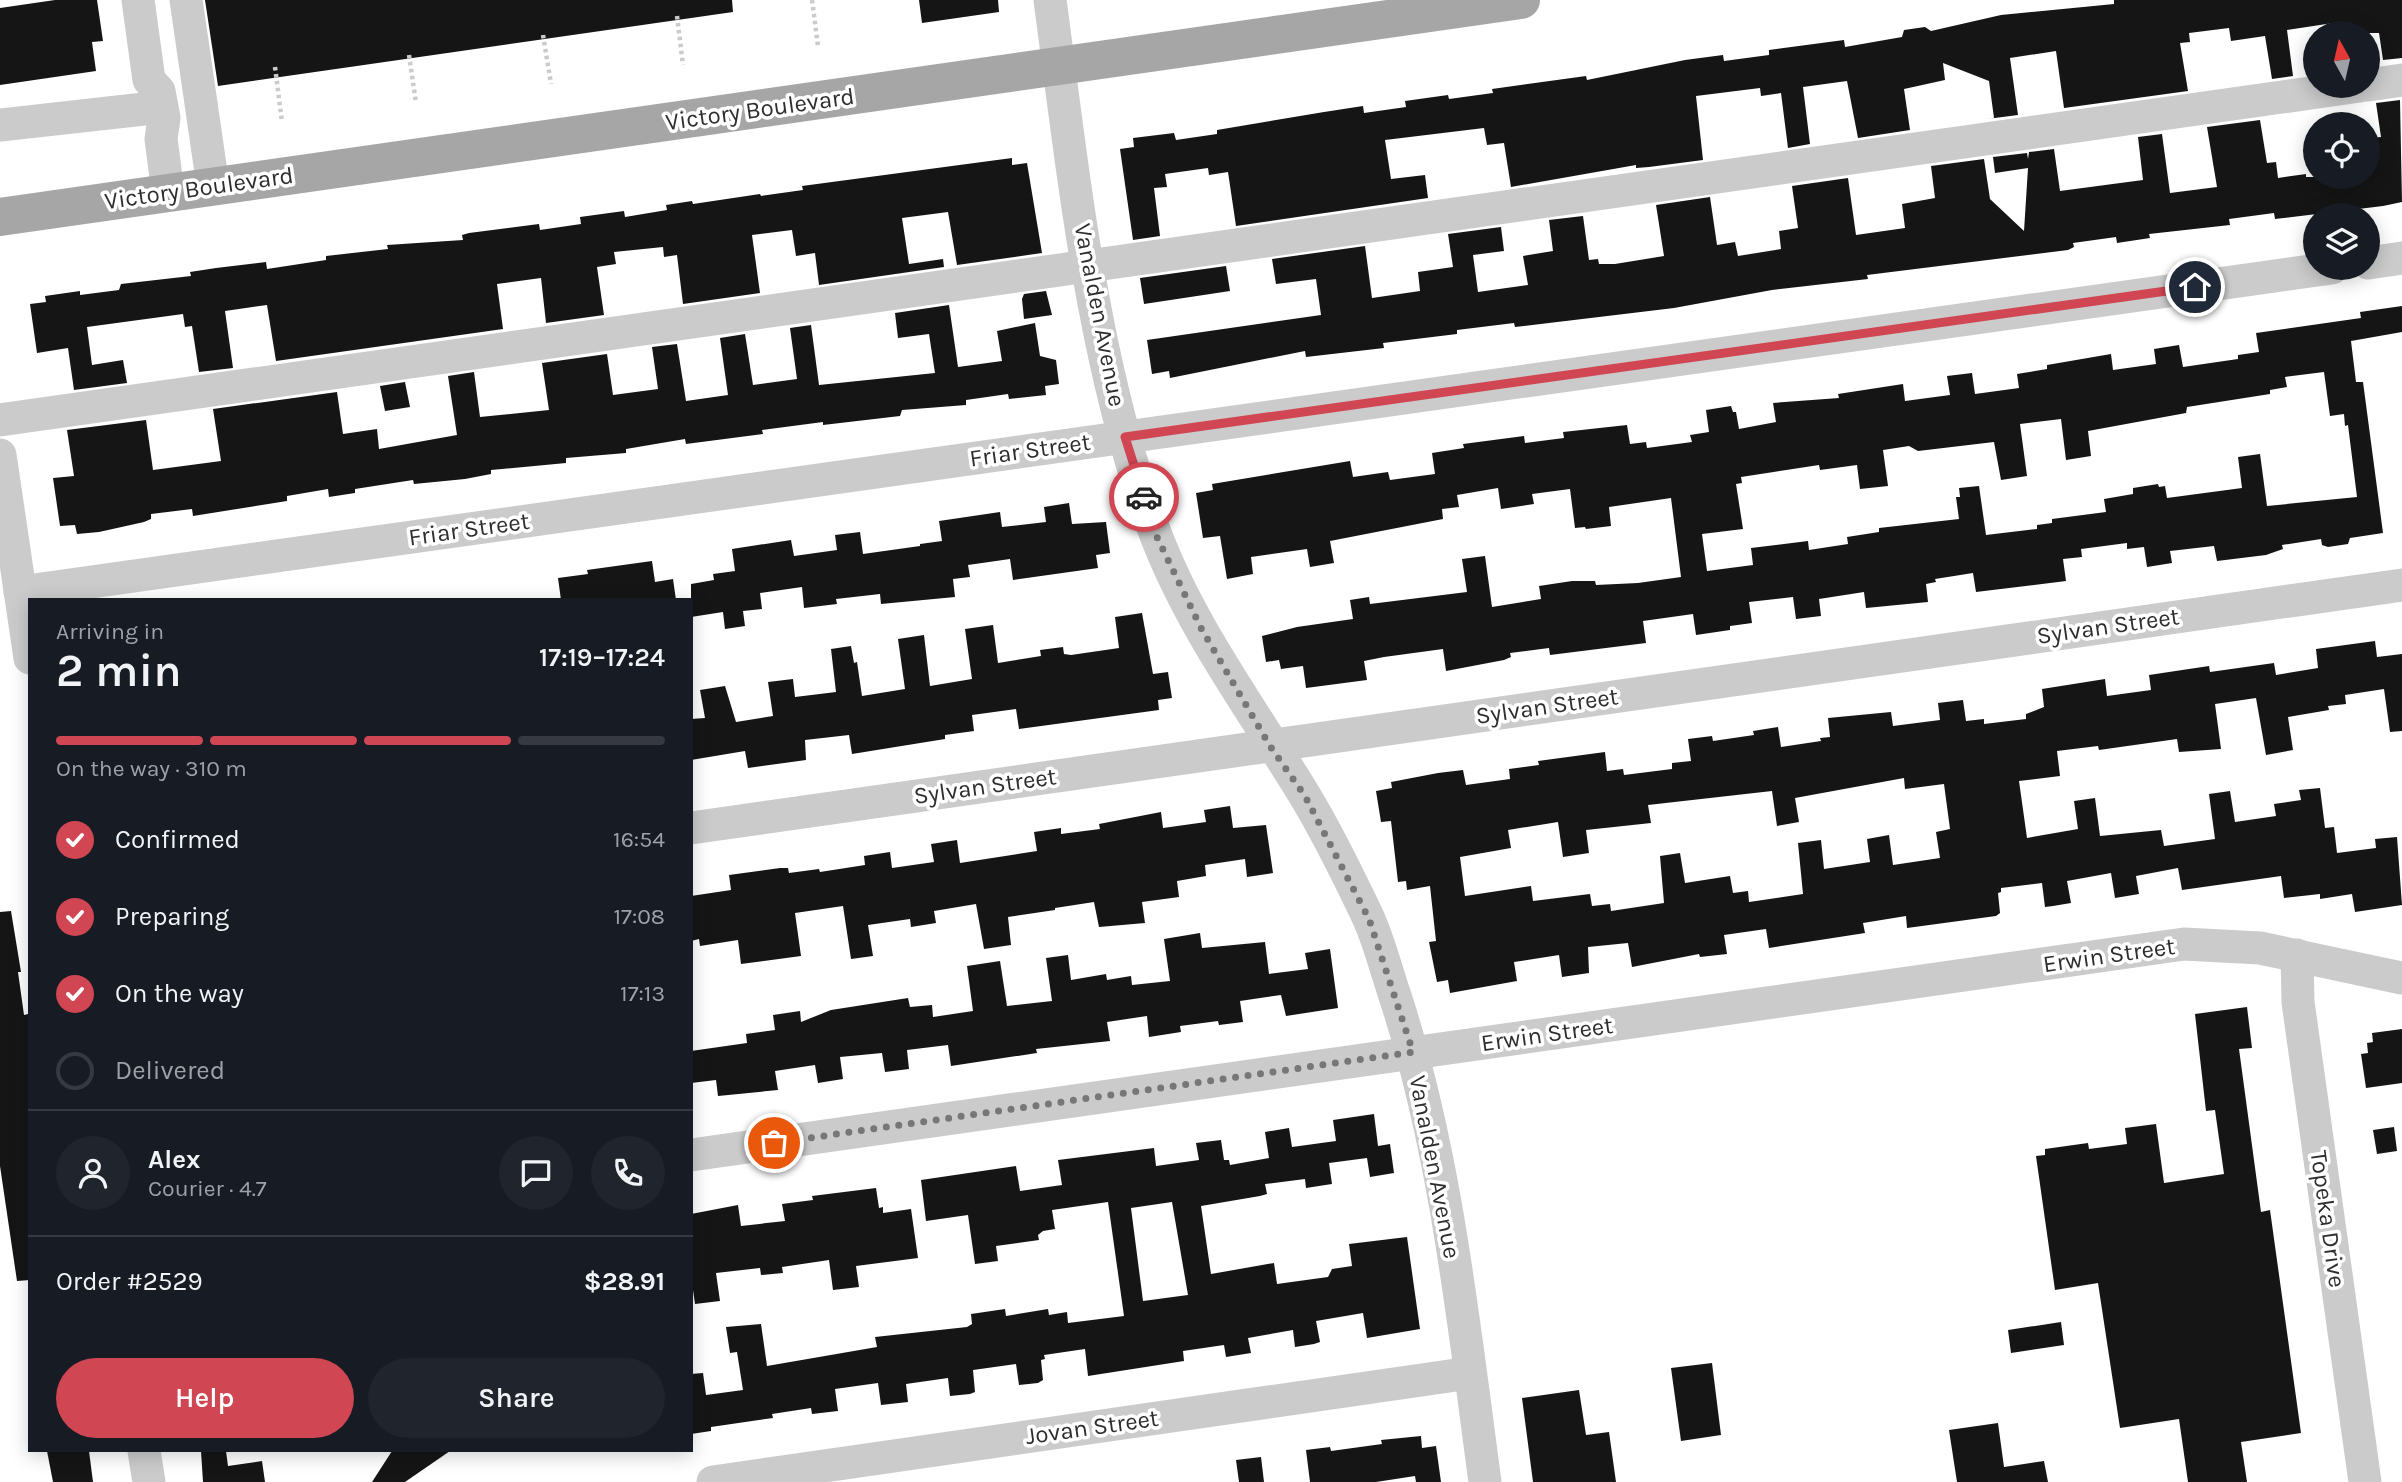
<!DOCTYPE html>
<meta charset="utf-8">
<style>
:root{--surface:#171b24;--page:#20242c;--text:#f1f3f6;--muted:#9ea1a6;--line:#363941;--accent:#d04652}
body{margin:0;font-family:Karla,sans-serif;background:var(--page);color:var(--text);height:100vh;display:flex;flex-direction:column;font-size:26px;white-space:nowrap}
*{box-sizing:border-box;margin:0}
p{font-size:23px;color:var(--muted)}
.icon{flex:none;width:38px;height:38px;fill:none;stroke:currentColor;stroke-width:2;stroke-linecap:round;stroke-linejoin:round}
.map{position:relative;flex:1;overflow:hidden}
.details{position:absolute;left:28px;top:598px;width:665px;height:854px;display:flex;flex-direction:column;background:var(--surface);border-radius:0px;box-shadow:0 4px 18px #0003}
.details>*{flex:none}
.needle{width:46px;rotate:352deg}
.fabs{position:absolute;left:2303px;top:21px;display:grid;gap:14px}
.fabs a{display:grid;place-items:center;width:77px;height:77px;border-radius:50%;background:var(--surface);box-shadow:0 4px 18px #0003;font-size:35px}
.pin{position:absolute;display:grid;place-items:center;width:60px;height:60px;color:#fff;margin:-30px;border:4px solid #fff;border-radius:50%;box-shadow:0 2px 7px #0007}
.courier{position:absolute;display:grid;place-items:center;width:70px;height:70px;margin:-35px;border:5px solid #d04652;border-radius:50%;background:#fff;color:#222;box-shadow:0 2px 9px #0007}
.head em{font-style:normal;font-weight:600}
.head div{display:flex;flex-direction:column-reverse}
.head{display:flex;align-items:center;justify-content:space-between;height:119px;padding:0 28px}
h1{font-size:46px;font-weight:600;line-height:52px}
.bar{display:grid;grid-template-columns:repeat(4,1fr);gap:10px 7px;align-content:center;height:84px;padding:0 28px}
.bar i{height:9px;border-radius:5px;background:var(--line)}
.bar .on{background:var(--accent)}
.bar p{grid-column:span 4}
.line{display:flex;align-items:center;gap:18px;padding:0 28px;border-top:2px solid var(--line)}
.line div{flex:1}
.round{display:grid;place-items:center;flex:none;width:74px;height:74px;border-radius:37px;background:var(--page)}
ol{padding:0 28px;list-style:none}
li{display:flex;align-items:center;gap:21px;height:77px}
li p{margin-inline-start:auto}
li .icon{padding:7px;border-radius:50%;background:var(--accent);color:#fff;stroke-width:4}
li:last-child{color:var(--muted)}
li i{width:38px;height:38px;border:4px solid var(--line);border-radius:50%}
.primary-button{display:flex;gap:14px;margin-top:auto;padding:14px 28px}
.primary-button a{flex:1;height:80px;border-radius:42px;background:var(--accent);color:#fff;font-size:28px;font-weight:600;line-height:80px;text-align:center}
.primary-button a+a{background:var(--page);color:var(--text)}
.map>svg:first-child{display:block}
.building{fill:#151515;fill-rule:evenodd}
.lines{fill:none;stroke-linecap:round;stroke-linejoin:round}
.path{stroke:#cbcbcb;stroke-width:4.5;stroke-dasharray:3.5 3.5;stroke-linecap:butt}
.minor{stroke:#cbcbcb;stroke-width:33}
.major{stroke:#a6a6a6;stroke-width:38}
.done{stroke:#777;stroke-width:7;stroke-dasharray:0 12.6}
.route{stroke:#d04652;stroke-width:9}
.labels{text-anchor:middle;stroke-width:7;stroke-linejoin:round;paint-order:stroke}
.street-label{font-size:24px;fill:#2e2e2e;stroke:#fff}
</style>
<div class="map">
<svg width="2402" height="1482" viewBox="0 0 2402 1482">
<rect width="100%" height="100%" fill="#fff"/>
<!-- building -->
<g class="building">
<polygon points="55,0 97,0 103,41 92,42 96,71 0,85 0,8"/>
<polygon points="205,0 732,0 733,12 218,86"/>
<polygon points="919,0 998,0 999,12 922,23"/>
<polygon points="2114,0 2402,0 2402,58 2383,60 2379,33 2335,33 2333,23 2287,30 2293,76 2272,79 2265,36 2231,41 2229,28 2189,33 2190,42 2180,43 2188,91 2064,108 2056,51 2010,58 2018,115 1987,119 1994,118 1989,81 1943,63 1945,80 1904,89 1910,130 1858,138 1847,81 1803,87 1810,144 1788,148 1781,93 1761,96 1760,88 1696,96 1703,160 1649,167 1636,168 1636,165 1511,187 1504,143 1487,145 1484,128 1385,140 1391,179 1425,175 1428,198 1236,226 1228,172 1209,175 1208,168 1165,174 1167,187 1154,188 1160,236 1133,240 1120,149 1134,147 1133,138 1174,133 1176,140 1217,134 1217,130 1324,112 1363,106 1364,113 1406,107 1405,101 1448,95 1449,99 1493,93 1492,89 1586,76 1587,80 1685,60 1723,55 1724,61 1769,55 1769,50 1844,40 1845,47 1902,37 1904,30 1925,27 1931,31 2001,15 2114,4"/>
<polygon points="2400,100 2402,202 2383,206 2275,219 2274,213 2229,219 2230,225 2149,234 2150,238 2117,243 2116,237 2073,243 2074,247 2068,250 1867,275 1868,279 1772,290 1674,308 1515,327 1514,323 1457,330 1457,334 1383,343 1384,348 1306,357 1305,351 1170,378 1169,371 1152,374 1147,340 1321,315 1316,279 1276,284 1272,259 1365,246 1372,298 1420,291 1418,272 1453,267 1448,234 1501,227 1504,251 1473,255 1478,292 1528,285 1523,256 1553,251 1549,220 1583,216 1589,260 1598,259 1599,264 1615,264 1664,256 1656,205 1710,197 1717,245 1735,242 1738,256 1781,249 1779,231 1798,228 1792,186 1848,178 1856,235 1905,228 1902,204 1935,198 1931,166 1984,159 1990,199 2024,231 2028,168 1995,173 1993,157 2027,153 2028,159 2029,152 2054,149 2060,191 2143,180 2138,137 2162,134 2170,193 2217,187 2207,127 2260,120 2267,163 2276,162 2278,178 2306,174 2306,177 2368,177 2368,138 2381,137 2376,103"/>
<polygon points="1012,158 1012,165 1027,163 1042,253 957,265 948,212 902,218 909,264 943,259 944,267 819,285 815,253 796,256 792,230 752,235 760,293 683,304 677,255 664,257 663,247 614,252 616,264 597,267 604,315 546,323 541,278 497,284 503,329 276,361 267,305 225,311 233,368 199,372 192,326 185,327 183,314 87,327 92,365 123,360 127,383 74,390 68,348 37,353 30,304 46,302 45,296 80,291 80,295 119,290 121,284 191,276 190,272 216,268 266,262 267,269 326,260 326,256 388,249 387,245 463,240 462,235 469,233 539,224 540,230 581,224 580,217 624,211 625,217 667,210 666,205 692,201 693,204 760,194 761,196 803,190 802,186"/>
<polygon points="1226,266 1230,291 1144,304 1140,278"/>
<polygon points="1046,291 1052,315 1024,319 1022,299 1024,294"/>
<polygon points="949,305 958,367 1002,361 997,331 1035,323 1040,356 1056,360 1059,384 1045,386 1046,395 1009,399 1008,394 966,400 966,405 902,410 900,416 823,425 823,422 762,430 763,434 686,444 685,439 626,449 626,453 566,458 566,463 491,470 491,474 465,479 414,484 413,480 355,489 355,493 329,497 328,489 287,496 287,501 193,516 192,509 151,514 151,519 144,522 99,532 77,534 75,525 60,526 53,478 74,476 67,430 146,420 153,470 221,461 213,409 337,392 343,434 377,429 379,449 457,435 448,376 474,372 480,417 549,410 542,363 607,354 613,395 658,389 652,347 677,344 686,401 728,395 720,338 745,334 753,385 797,379 790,328 811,325 819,385 935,373 929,334 898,338 895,313"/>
<path d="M2402 306V332L2351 341 2356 382H2363L2383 533 2350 538 2348 544 2328 547 2322 545 2321 539 2282 545 2283 549 2266 555 2217 561 2214 546 2170 551 2172 563 2147 567 2144 547 2127 549V543L2081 549 2082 557 2063 559 2066 581 1976 592 1973 573 1935 579 1936 582 1926 584 1928 602 1866 608 1864 592 1819 599 1821 616 1796 619 1793 597 1749 602 1752 623 1730 626V630L1696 635 1693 614 1643 621 1646 643 1550 655 1549 648 1510 653 1511 657 1504 660 1446 671 1443 649 1384 657 1364 661 1367 680 1306 688 1303 666 1281 669 1279 660 1266 662 1262 636 1297 627 1353 619 1350 600 1369 597 1370 604 1467 592 1462 559 1485 556 1492 607 1541 599 1539 586 1572 581H1595L1596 585 1638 583 1681 577 1671 498 1609 507 1611 526 1586 529 1585 527 1575 528 1570 489 1532 494 1534 504 1501 509 1498 488 1457 495 1459 507 1442 509 1443 519 1330 541 1334 563 1310 567 1307 549 1251 557 1253 574 1227 579 1220 536 1203 538 1196 493 1213 490 1212 484 1350 461 1353 477 1388 472 1390 480 1435 474 1432 453 1464 448 1463 444 1524 436 1525 443 1564 438 1563 432 1627 425 1630 444 1646 442 1647 448 1692 442 1690 435 1709 432 1706 410 1731 406 1733 412H1736L1739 429 1776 422 1773 403 1839 398 1838 394 1903 384 1905 401 1950 395 1947 376 1972 373 1975 394 2019 388 2017 374 2047 369V365L2111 354 2113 370 2156 364 2154 349 2179 345 2183 367 2238 359V355L2259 352 2256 333 2361 318 2360 312ZM2324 372 2330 416 2344 414 2345 426 2348 425 2357 497 2267 506 2260 454 2238 457 2242 488 2167 498 2165 486 2159 487 2158 484 2133 488V494L2104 499 2106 512 2052 519V523L2037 525V529L1986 535 1979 486 1959 488 1960 497H1956L1959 519 1879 528V532L1847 537 1848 544 1809 550 1808 541 1751 548 1753 565 1707 571 1702 534 1743 529 1736 484 1742 483 1741 477 1819 465 1820 470 1857 465 1860 489 1888 486 1883 450 1909 446 1918 451 1994 442 2001 480 2027 476 2020 424 2061 419 2066 460 2091 456 2088 431 2186 413 2187 407 2270 394V390L2287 387 2285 377Z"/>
<polygon points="405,382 410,407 385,411 380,386"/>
<polygon points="1069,503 1072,524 1106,522 1110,553 1096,555 1098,568 1013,580 1010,559 968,565 970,577 953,579 955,597 881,604 880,594 836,599 837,604 804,608 802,587 760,593 762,609 743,611 745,626 725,629 723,612 691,617 691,584 714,580 713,574 735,571 732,549 791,540 794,556 837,550 835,535 860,532 863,554 920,546 920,544 942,541 939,521 1000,512 1002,527 1046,522 1044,507"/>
<polygon points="652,561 655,582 673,579 676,600 561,600 558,578 588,574 587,570"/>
<polygon points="1142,613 1153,674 1168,672 1169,679 1172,698 1158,700 1159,710 1019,729 1016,709 972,715 974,731 945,735 945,739 852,754 849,735 805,740 806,760 748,768 745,751 691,760 691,719 705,718 700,690 725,686 736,722 773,716 768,682 793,679 795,697 836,692 831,649 851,646 854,663 857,662 862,696 905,689 898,639 924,635 930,686 972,679 965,629 993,625 998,663 1041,656 1040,650 1063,647 1064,654 1071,655 1119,648 1115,617"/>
<path d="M2375 641 2377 657 2402 654V731L2390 732 2384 689 2345 695 2346 704 2328 706 2329 710 2288 717 2293 750 2266 755 2256 698 2215 704 2221 749 2179 752 2177 739 2099 750 2098 746 2057 751 2060 776 2019 781 2027 838 2078 829 2074 801 2095 798 2100 836 2161 830 2164 846 2215 839 2209 794 2230 791 2235 822 2276 816 2274 804 2301 800 2299 790 2320 788 2325 828 2334 827 2337 853 2376 848 2375 839 2397 837 2402 905 2355 912 2352 894 2320 899V894L2284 898 2281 876 2182 890 2178 868 2136 876 2139 894 2115 898 2111 873 2067 881 2071 903 2053 906 2045 907 2042 883 2001 888V892L1998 893 2000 913 1996 916 1907 928 1906 916 1863 923 1865 933 1769 948 1766 929 1724 935 1727 954 1700 957 1699 954 1632 967 1628 943 1588 947 1589 973 1562 977 1559 955 1514 962 1517 981 1450 993 1448 980 1437 982 1429 942 1436 941 1430 886 1407 890 1406 881 1398 882 1391 821 1381 822 1376 791 1392 788 1391 782 1438 773 1463 770 1466 785 1510 779 1509 769 1539 765 1538 761 1605 752 1607 771 1623 769 1624 775 1672 769V763L1691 761 1688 739 1712 736 1713 741 1754 735 1753 731 1778 727 1781 747 1821 741 1820 738 1830 737 1828 718 1891 712 1893 726 1940 720 1938 703 1963 700 1966 721 1984 719V724L2026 719V714L2044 707 2042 689 2105 679 2107 696 2151 690 2149 675 2209 666 2210 672 2274 663 2276 675 2318 668 2316 649ZM1904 778 1905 789 1944 784 1950 829 1936 832 1940 858 1893 865 1889 835 1867 839 1870 862 1824 869 1821 840 1798 843 1803 894 1749 902 1748 891 1733 893 1730 876 1685 883 1680 853 1660 856 1664 903 1611 911 1610 904 1592 906 1590 894 1533 901 1531 886 1465 896 1460 857 1511 848 1508 830 1558 822 1563 857 1589 853 1586 830 1651 823 1648 805 1772 791 1777 826 1799 822 1795 798Z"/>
<polygon points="1230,806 1233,828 1266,825 1273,873 1247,877 1245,859 1205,865 1206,876 1177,881 1179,897 1142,902 1145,923 1099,927 1094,902 1055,908 1055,910 1008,917 1011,945 984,949 976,904 934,911 936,923 911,927 910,919 868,925 873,956 851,959 843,906 795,913 801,956 741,964 738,940 700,946 699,939 691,941 691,896 731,890 729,875 780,868 788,868 789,873 819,869 820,872 865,865 864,856 890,852 892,868 934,862 931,844 957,840 960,863 1037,851 1034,832 1061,828 1061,834 1100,829 1099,824 1161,812 1163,828 1206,822 1204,810"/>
<polygon points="11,911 21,972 18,972 24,1015 28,1014 30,1029 30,1280 17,1281 0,1166 0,912"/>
<polygon points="1200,933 1202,948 1265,942 1269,974 1308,969 1305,953 1330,949 1338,1008 1286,1016 1281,995 1240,1001 1243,1022 1219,1025 1218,1021 1180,1026 1181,1032 1149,1037 1147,1016 1107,1022 1110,1041 1036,1049 1037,1053 951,1066 948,1045 907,1050 909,1069 885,1072 882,1053 840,1057 843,1079 818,1083 815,1065 775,1071 778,1090 718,1096 716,1080 691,1083 691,1051 747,1043 746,1034 775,1030 773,1015 800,1011 801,1022 831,1010 908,998 910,1007 932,1005 933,1017 973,1011 967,966 1000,961 1007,1006 1052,1001 1046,958 1068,955 1071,980 1106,974 1107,980 1131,976 1132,985 1170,981 1164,939"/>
<polygon points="2247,1007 2252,1048 2239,1049 2261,1212 2270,1210 2301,1433 2241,1442 2247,1482 2188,1482 2179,1419 2120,1428 2098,1283 2055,1290 2036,1156 2045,1155 2045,1149 2088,1143 2089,1149 2127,1144 2125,1128 2156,1124 2164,1183 2224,1174 2215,1110 2206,1111 2195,1014"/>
<polygon points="2402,1029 2402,1083 2366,1088 2361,1054 2368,1053 2367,1043 2373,1042 2372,1033"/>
<path d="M1374 1114 1378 1146 1390 1144 1394 1173 1370 1177 1367 1158 1329 1163 1332 1184 1306 1188 1305 1179 1265 1184 1267 1194 1260 1196 1201 1206 1211 1274 1274 1263 1277 1284 1328 1277 1332 1269 1352 1266 1349 1244 1407 1237 1420 1329 1367 1338 1363 1313 1316 1321 1320 1342 1314 1344 1295 1347 1293 1330 1248 1338 1251 1353 1226 1357 1224 1345 1183 1351 1184 1361 1088 1376 1085 1349 1044 1355 1045 1359 1041 1360 1043 1380 1038 1383 1019 1385 1016 1364 973 1370 975 1392 970 1394 950 1396 948 1378 906 1384 908 1402 881 1405 878 1383 835 1389 838 1411 812 1414 811 1408 772 1414 773 1418 711 1427V1431L691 1434V1374L703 1373 706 1395 743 1390 737 1352 730 1353 726 1327 761 1324 767 1366 877 1347 875 1337 967 1327 972 1324 971 1314 1005 1309 1006 1316 1048 1309 1049 1315 1067 1312 1068 1323 1124 1316 1108 1202 1052 1210 1055 1229 1043 1231 1038 1235 1039 1240 996 1246 998 1261 975 1264 968 1215 926 1221 921 1180 1016 1166 1020 1191 1062 1185 1058 1160 1154 1148 1156 1166 1199 1160 1196 1143 1221 1140 1224 1160H1229L1230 1165 1269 1158 1265 1132 1289 1128 1292 1147 1336 1141 1333 1120ZM1172 1202 1188 1295 1143 1301 1131 1208Z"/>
<polygon points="2394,1127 2397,1151 2377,1154 2373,1130"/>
<polygon points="876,1188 879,1208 883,1207 883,1213 911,1209 918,1258 856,1266 859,1287 833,1290 829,1260 782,1267 783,1273 761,1275 760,1268 716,1273 720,1301 695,1304 691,1276 691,1214 738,1205 741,1226 785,1221 782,1204 813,1200 812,1196"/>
<polygon points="2061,1322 2064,1345 2011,1353 2008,1330"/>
<polygon points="1712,1363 1721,1435 1681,1441 1671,1368"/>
<polygon points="1579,1390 1586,1435 1609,1432 1616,1482 1533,1482 1522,1398"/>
<polygon points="1998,1423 2004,1467 2044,1461 2048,1482 1957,1482 1949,1430"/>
<polygon points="1421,1436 1422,1448 1436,1446 1441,1482 1416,1482 1415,1476 1376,1482 1310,1482 1306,1450 1330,1447 1331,1451 1382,1444 1381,1440"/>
<polygon points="47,1451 89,1451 93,1482 53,1482"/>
<polygon points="201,1451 226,1451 228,1466 262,1461 265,1482 203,1482"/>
<polygon points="392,1451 450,1451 405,1482 372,1482"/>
<polygon points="1261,1457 1264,1482 1239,1482 1236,1460"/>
</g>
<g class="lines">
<!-- path -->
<g class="path">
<polyline points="812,0 818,46"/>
<polyline points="677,16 683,65"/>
<polyline points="543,35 551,84"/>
<polyline points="409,55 416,103"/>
<polyline points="275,67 282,122"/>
</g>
<!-- minor -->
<g class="minor">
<polyline points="138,0 149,80 159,91 164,118 161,139 168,192"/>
<polyline points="186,0 213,186"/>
<path d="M1050 0C1074 178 1092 361 1154 530 1190 627 1253 710 1305 796 1328 834 1348 875 1367 915 1379 940 1386 970 1395 996 1446 1153 1463 1319 1485 1482"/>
<polyline points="2368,85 2402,80"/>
<polyline points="0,125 144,109"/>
<polyline points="2368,263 2402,258"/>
<polyline points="0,420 2360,86"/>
<polyline points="0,455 30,658"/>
<polyline points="20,592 2332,268"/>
<polyline points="691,828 2402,585"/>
<polyline points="2297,955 2298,1002 2365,1482"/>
<polyline points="691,1155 2184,944 2260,948 2402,978"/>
<polyline points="144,1451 149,1482"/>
<polyline points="713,1482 1470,1373"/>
</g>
<!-- major -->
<polyline class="major" points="0,217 1521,0"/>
</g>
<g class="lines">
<!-- done -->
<polyline class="done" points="774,1143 1413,1052 1369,919 1305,796 1270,746 1201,628 1155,533 1144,497"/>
<!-- route -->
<polyline class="route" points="1144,497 1125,437 2195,287"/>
</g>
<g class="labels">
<!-- street labels -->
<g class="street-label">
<text transform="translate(760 109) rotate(-8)" y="8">Victory Boulevard</text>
<text transform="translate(199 188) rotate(-8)" y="8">Victory Boulevard</text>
<text transform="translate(1100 315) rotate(79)" y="8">Vanalden Avenue</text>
<text transform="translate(1030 450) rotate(-8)" y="8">Friar Street</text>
<text transform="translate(469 529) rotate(-8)" y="8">Friar Street</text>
<text transform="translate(2108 626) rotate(-8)" y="8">Sylvan Street</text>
<text transform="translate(1547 706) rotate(-8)" y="8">Sylvan Street</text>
<text transform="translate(985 786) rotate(-8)" y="8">Sylvan Street</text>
<text transform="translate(2109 955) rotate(-8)" y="8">Erwin Street</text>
<text transform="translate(1547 1034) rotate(-8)" y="8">Erwin Street</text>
<text transform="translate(1435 1167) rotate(79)" y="8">Vanalden Avenue</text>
<text transform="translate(2328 1219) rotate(82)" y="8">Topeka Drive</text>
<text transform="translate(1092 1427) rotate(-8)" y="8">Jovan Street</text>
</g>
</g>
</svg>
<div class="fabs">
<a><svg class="needle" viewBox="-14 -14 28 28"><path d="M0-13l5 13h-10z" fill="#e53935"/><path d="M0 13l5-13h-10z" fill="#9ea1a6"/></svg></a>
<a><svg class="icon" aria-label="locate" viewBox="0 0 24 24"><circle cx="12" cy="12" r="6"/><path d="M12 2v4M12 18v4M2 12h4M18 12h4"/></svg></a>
<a><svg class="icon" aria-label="layers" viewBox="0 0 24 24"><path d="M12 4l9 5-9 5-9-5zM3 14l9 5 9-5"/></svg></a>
</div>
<div class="pin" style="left:774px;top:1143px;background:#ea580c"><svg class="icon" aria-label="bag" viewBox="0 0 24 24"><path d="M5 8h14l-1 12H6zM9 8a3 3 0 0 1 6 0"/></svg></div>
<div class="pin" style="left:2195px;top:287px;background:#1f2937"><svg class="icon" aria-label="home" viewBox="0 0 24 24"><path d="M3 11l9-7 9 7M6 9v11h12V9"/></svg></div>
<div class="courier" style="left:1144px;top:497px"><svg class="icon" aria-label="car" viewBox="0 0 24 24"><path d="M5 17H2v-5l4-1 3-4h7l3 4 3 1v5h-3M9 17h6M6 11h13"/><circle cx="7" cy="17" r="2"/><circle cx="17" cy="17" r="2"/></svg></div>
<section class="details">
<div class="head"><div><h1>2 min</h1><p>Arriving in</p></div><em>17:19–17:24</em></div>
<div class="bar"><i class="on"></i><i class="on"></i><i class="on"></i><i></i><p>On the way · 310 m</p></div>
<ol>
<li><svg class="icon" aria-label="check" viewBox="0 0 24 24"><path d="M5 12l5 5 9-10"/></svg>Confirmed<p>16:54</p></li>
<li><svg class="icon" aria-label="check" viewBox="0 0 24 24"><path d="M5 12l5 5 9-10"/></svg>Preparing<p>17:08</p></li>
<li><svg class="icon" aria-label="check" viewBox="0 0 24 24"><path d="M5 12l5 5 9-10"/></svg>On the way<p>17:13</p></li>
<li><i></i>Delivered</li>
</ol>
<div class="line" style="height:126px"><a class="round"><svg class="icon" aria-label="person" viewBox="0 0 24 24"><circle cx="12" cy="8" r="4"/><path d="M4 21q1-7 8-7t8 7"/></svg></a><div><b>Alex</b><p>Courier · 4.7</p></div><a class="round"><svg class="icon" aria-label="chat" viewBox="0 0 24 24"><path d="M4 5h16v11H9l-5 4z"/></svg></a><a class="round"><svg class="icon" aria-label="phone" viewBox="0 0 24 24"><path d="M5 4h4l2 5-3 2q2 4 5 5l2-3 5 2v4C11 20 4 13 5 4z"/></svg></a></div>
<div class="line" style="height:91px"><div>Order #2529</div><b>$28.91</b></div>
<div class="primary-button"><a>Help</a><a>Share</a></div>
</section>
</div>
